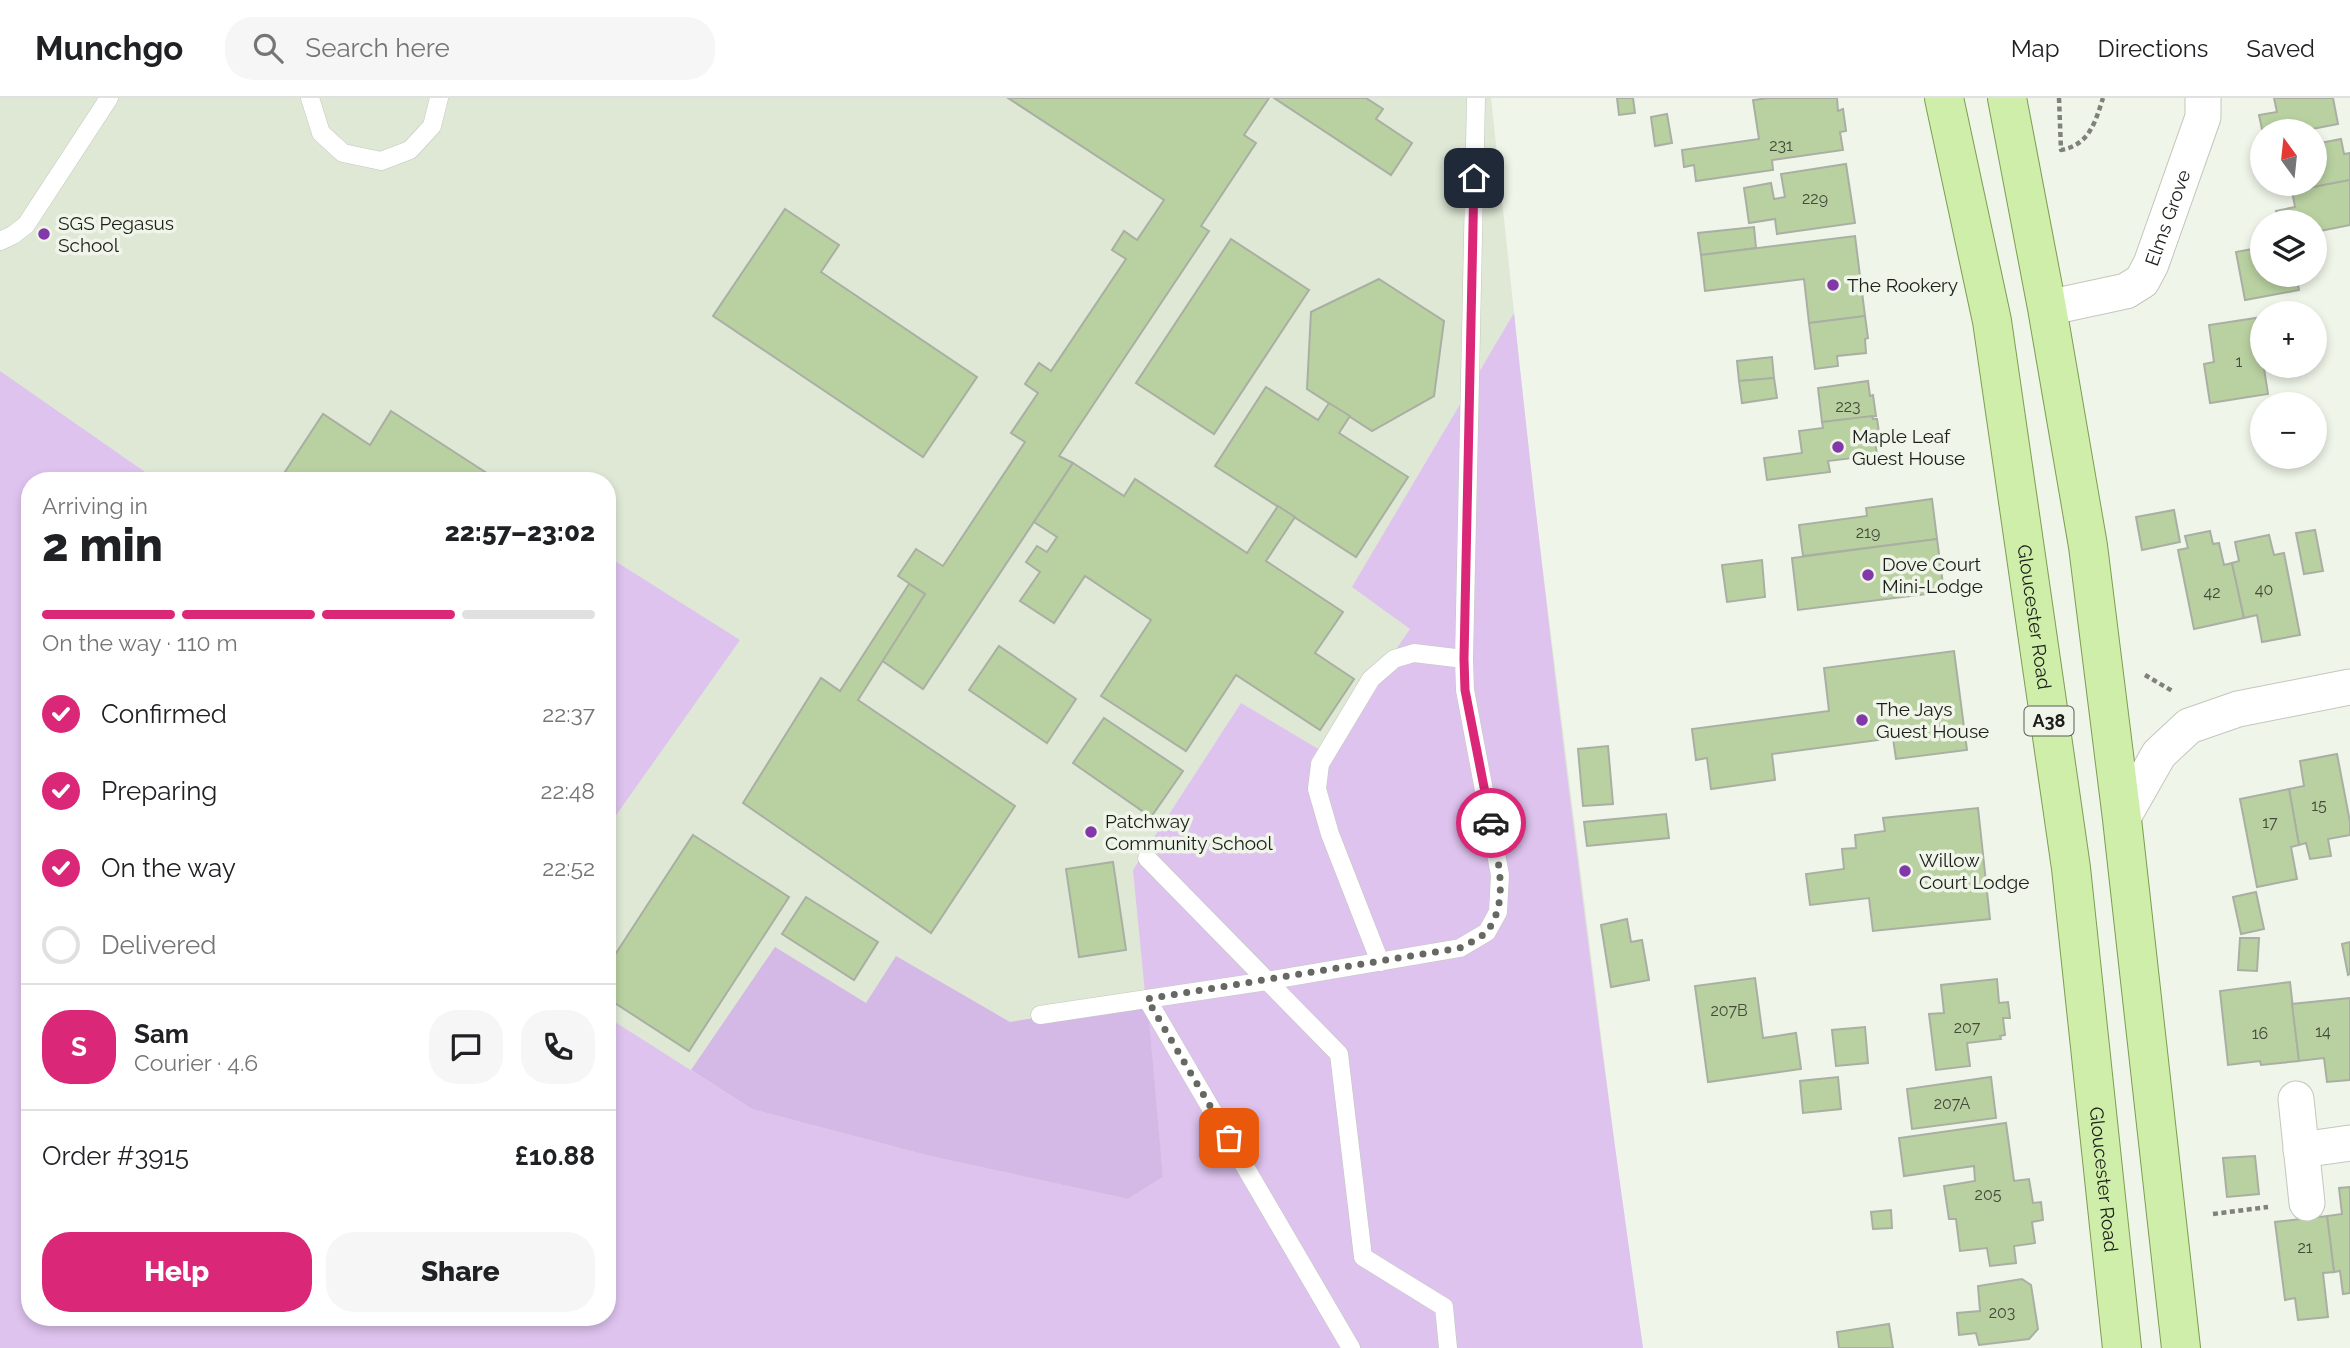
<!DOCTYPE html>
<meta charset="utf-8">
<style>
:root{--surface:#fff;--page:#f6f6f6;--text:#202124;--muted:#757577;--line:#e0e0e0;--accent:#db2777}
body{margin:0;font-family:Raleway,sans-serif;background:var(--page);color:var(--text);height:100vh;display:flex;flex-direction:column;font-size:26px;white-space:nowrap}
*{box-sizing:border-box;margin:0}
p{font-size:23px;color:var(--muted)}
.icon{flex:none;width:38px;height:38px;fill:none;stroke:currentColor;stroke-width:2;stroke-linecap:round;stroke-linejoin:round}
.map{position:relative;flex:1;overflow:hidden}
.side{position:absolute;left:21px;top:374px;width:595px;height:854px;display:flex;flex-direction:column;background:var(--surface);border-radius:28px;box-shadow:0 4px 10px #0003}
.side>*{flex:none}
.needle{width:46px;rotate:345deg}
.buttons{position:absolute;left:2250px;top:21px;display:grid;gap:14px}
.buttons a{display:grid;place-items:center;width:77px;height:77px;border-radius:50%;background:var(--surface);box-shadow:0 4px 10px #0003;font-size:35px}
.pin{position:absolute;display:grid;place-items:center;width:60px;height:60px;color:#fff;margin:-30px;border-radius:14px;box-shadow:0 4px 10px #0006}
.courier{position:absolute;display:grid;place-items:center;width:70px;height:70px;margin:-35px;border:5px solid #db2777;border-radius:50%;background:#fff;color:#222;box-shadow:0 2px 9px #0007}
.headline em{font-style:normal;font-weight:800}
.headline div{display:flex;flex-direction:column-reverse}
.headline{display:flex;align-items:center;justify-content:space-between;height:119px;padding:0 21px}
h1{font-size:46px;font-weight:800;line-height:52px}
.bar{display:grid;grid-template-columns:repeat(4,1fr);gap:10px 7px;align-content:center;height:84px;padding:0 21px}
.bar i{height:9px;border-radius:5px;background:var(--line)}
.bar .selected{background:var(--accent)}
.bar p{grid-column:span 4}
.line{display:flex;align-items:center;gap:18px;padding:0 21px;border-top:2px solid var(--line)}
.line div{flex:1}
.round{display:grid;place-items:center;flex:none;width:74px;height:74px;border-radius:28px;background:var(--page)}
ol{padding:0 21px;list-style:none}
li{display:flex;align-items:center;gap:21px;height:77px}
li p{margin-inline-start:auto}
li .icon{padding:7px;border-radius:50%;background:var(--accent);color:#fff;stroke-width:4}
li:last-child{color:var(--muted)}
li i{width:38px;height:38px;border:4px solid var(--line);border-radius:50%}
.action{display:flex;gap:14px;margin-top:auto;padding:14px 21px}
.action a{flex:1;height:80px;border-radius:28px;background:var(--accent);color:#fff;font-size:28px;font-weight:800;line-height:80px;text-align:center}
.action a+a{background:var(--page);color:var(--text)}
header{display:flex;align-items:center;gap:42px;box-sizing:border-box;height:98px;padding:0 35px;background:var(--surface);border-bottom:2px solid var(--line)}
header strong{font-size:33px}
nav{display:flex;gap:38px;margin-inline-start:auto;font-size:24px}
.search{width:490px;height:63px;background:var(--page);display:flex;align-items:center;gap:18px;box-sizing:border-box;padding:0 24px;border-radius:28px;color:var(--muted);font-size:26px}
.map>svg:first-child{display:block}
.built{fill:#dee8d5;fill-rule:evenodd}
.green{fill:#dec3ef}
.forest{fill:#d4b8e6}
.building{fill:#b9d1a1;stroke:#a9afa3;stroke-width:2}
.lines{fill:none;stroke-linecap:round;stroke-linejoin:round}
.lane-casing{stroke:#c2c8bc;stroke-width:19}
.street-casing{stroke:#c2c8bc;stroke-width:37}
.primary-casing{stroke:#7c9d52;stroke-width:40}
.path{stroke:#7f827a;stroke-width:4.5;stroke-dasharray:5 3.5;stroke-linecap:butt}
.lane{stroke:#fff;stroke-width:18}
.street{stroke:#fff;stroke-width:35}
.primary{stroke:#cfeea9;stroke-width:38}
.done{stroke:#666961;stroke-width:7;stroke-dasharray:0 12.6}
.route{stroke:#db2777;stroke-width:9}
.poi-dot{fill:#8338aa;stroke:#eff5e8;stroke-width:2.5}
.labels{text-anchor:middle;stroke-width:7;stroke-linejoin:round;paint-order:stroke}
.number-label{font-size:16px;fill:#434b3b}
.shield{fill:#eff5e8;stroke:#5b5e57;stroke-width:2}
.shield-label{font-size:18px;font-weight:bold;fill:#1c1e19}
.street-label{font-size:19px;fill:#1c1e19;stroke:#eff5e8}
.poi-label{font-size:19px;fill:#1c1e19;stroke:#eff5e8;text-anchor:start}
</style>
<header>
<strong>Munchgo</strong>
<div class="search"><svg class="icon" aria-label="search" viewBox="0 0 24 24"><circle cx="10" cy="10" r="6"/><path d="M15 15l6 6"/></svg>Search here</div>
<nav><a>Map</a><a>Directions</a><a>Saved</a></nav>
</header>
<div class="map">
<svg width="2350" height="1250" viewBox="0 0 2350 1250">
<rect width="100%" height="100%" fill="#eff5e8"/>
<!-- built -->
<path class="built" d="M0 0H1491L1534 401 1617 1066 1643 1250H0ZM30 383H607V1220H30Z"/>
<!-- green -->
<g class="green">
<path d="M1514 215C1551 561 1594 906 1643 1250H0V273L158 383H30V1220H607V919L752 1011 930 1058 1128 1101 1163 1079 1133 772 1241 605 1325 655 1410 531 1352 489Z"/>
<polygon points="607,458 740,542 607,730"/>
</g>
<!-- forest -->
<polygon class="forest" points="775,849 866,905 896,858 1010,924 1147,901 1163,1079 1128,1101 930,1058 752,1011 691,972"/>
<!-- building -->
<g class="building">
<polygon points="1008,0 1269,0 1244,37 1256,45 1201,128 1209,133 1059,358 1073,365 923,591 881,562 925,496 898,478 916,451 943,468 1025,344 1011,335 1038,295 1025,286 1039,265 1051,273 1126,161 1112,152 1124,133 1137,142 1164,102"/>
<polygon points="1274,0 1366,0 1383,11 1376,21 1412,45 1391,77"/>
<polygon points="1617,0 1633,0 1635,15 1619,17"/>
<polygon points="1769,0 1837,0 1838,13 1843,11 1846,33 1840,34 1843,52 1772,62 1773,72 1696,83 1694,67 1684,69 1682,52 1759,41 1753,2"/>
<polygon points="2274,0 2333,0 2338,26 2302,33 2263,33 2263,36 2259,17 2277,14"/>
<polygon points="1667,16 1672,45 1655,48 1651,19"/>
<polygon points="2341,41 2344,56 2350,55 2350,82 2292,93 2291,86 2315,86 2315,46"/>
<polygon points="1846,66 1855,125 1777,136 1775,121 1749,125 1744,90 1771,85 1774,101 1785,99 1781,76"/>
<polygon points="2350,82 2350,127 2315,134 2315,124 2279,124 2276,113 2295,109 2292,93"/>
<polygon points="785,111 839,147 821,174 977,279 923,359 713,218"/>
<polygon points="1754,129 1756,150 1701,157 1698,135"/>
<polygon points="1855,138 1865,218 1809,225 1804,181 1705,193 1701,157"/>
<polygon points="1231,141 1309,192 1214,336 1136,285"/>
<polygon points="2263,149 2263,177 2296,177 2299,192 2245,202 2236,154"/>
<polygon points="1379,181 1444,223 1434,298 1372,333 1307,291 1311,214"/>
<polygon points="1865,218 1868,240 1865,241 1866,255 1837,258 1838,268 1815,271 1809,225"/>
<polygon points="2256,220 2268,296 2210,305 2204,266 2214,264 2209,227"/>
<polygon points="1772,259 1774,280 1739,283 1737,263"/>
<polygon points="1774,280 1777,300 1742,305 1739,283"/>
<polygon points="1868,283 1870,298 1873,297 1876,318 1822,324 1818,290"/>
<polygon points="1266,289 1318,322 1329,305 1350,318 1339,335 1408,379 1356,459 1215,368"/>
<polygon points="391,313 499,383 279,383 323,316 370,347"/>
<polygon points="1872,318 1873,321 1877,321 1880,341 1875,342 1877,357 1828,363 1830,374 1767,382 1764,360 1802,355 1799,333 1823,330 1822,324"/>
<polygon points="1073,365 1124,398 1135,381 1247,455 1278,408 1295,419 1266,463 1343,514 1315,555 1354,581 1320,632 1236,577 1186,653 1101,598 1151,522 1085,478 1054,525 1020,503 1040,474 1026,464 1037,448 1047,454 1057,439 1034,424"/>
<polygon points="1932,401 1937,441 1803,458 1799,427 1867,418 1866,410"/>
<polygon points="2174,412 2180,444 2142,452 2136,419"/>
<polygon points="2315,432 2323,473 2304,476 2296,435"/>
<polygon points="2210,433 2213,446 2219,445 2224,467 2232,465 2244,520 2194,531 2178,452 2188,450 2185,438"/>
<polygon points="2269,437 2274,457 2284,455 2300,537 2262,544 2257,517 2244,520 2232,465 2239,463 2235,444"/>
<polygon points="1937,441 1944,494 1798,512 1792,460"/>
<polygon points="1762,462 1765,499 1727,504 1722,467"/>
<polygon points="909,486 925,496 858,602 1015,708 931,835 743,705 821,580 840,593"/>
<polygon points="999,548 1076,601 1047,645 969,592"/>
<polygon points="1954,553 1967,652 1896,661 1893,640 1772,656 1775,682 1711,691 1707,660 1696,662 1692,631 1829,613 1824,570"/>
<polygon points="1104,620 1183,673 1151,719 1073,665"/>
<polygon points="1608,648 1613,706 1583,708 1578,651"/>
<polygon points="2337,656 2350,724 2350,737 2328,741 2331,758 2310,761 2306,745 2299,747 2289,691 2304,688 2300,663"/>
<polygon points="2289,691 2299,747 2291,749 2297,781 2257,789 2240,701"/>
<polygon points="1978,710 1990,821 1873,833 1869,800 1810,807 1806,776 1844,771 1842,751 1856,750 1855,737 1885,733 1883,720"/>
<polygon points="1666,716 1669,740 1587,748 1584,724"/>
<polygon points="693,737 789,799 689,953 607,900 607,869"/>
<polygon points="1113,764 1126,852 1079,859 1066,771"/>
<polygon points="2256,794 2264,831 2241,836 2233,799"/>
<polygon points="806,799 878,844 854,882 782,836"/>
<polygon points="1627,821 1631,844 1642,842 1649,882 1611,889 1601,827"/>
<polygon points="2240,840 2259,840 2257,873 2238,872"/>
<polygon points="2350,844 2350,876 2348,877 2342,846"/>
<polygon points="1755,880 1763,940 1796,935 1801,971 1708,984 1695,888"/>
<polygon points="1997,881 1999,905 2008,904 2010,920 2003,920 2005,937 2000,938 2001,941 1967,945 1970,968 1936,972 1929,916 1944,915 1941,887"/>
<polygon points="2290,884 2299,963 2261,967 2260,963 2228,967 2220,893"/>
<polygon points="2350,900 2350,982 2327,984 2324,960 2299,963 2292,906"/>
<polygon points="1865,929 1868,965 1836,968 1832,932"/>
<polygon points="1838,979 1841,1011 1803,1015 1800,983"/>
<polygon points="1991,979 1996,1020 1912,1031 1907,991"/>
<polygon points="2006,1025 2014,1083 2029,1081 2033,1105 2041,1104 2043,1122 2032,1124 2035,1145 2014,1148 2016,1165 1990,1168 1987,1150 1960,1153 1956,1121 1949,1121 1944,1088 1975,1083 1974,1068 1904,1078 1899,1040"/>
<polygon points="2255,1058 2259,1096 2227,1099 2223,1060"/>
<polygon points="2350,1089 2350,1195 2343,1196 2340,1173 2334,1174 2327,1118 2342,1116 2339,1090"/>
<polygon points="1891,1112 1892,1130 1873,1131 1871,1114"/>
<polygon points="2327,1118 2334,1174 2323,1175 2328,1219 2298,1222 2295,1200 2285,1202 2275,1124"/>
<polygon points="2022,1181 2031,1187 2038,1231 2029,1241 1979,1247 1976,1235 1959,1237 1957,1215 1980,1213 1978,1188"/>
<polygon points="1889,1226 1893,1250 1839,1250 1837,1234"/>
</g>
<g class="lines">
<defs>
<g id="lane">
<polyline points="310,0 321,35 343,55 381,63 410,52 432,28 439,0"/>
<polyline points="0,143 13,137 26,127 109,0"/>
<polyline points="1147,760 1339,956 1363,1159 1444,1209 1448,1250"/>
<polyline points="1380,864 1330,736 1317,691 1320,666 1371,581 1394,561 1414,555 1464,561"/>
<polyline points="1147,901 1351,1250"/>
<polyline points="1040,917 1267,883 1460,850 1487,834 1498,814 1500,777 1465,592 1464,561 1476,0"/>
</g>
<g id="street">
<path id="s1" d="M2047 210 2126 193 2142 183 2151 166 2203 19V0"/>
<polyline points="2122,721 2159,656 2189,628 2238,611 2350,589"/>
<polyline points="2296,1001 2307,1105"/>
<polyline points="2301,1052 2350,1045"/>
</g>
<g id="primary">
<path id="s2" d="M1944 0 1992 223 2071 770 2122 1250"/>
<polyline points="2007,0 2047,210 2088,448 2122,721 2181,1250"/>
</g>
</defs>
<!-- lane casing -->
<use href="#lane" class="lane-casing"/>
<!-- street casing -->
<use href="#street" class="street-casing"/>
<!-- primary casing -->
<use href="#primary" class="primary-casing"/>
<!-- path -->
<g class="path">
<path d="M2059 0 2061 52C2089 47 2095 25 2103 0"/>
<polyline points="2145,577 2174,594"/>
<polyline points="2213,1116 2268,1109"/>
</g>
<!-- lane -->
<use href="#lane" class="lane"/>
<!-- street -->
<use href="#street" class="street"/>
<!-- primary -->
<use href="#primary" class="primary"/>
</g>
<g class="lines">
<!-- done -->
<path class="done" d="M1229 1040 1147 901 1460 850C1469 845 1482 840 1488 832 1510 802 1497 759 1491 725"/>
<!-- route -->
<polyline class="route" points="1474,80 1464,561 1465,592 1491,725"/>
</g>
<!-- markers -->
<g class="poi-dot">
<circle cx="44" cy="136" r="7"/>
<circle cx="1833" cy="187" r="7"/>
<circle cx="1838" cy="349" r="7"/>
<circle cx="1868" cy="477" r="7"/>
<circle cx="1862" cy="622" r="7"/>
<circle cx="1091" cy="734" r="7"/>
<circle cx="1905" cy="773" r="7"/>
</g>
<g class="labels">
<!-- number labels -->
<g class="number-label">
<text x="1781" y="53">231</text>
<text x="1815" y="106">229</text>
<text x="2239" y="269">1</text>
<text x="1848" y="314">223</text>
<text x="1868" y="440">219</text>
<text x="2264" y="497">40</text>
<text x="2212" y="500">42</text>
<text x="2319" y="713">15</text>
<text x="2270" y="730">17</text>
<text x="1729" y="918">207B</text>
<text x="1967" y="935">207</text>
<text x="2323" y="939">14</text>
<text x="2260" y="941">16</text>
<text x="1952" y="1011">207A</text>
<text x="1988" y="1102">205</text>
<text x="2305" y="1155">21</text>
<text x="2002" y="1220">203</text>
</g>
<!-- shield labels -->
<rect class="shield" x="2024.5" y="608.5" width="49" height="29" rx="5"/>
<g class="shield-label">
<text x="2049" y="629">A38</text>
</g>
<!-- street labels -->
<g class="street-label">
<text dy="7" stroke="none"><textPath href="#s1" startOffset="168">Elms Grove</textPath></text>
<text dy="7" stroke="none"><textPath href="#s2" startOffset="527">Gloucester Road</textPath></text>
<text dy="7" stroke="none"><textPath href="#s2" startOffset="1094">Gloucester Road</textPath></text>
</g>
<!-- poi labels -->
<g class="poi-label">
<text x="58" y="132">SGS Pegasus<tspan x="58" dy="22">School</tspan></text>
<text x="1847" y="194">The Rookery</text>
<text x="1852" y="345">Maple Leaf<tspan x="1852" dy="22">Guest House</tspan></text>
<text x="1882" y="473">Dove Court<tspan x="1882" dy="22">Mini-Lodge</tspan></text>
<text x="1876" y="618">The Jays<tspan x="1876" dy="22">Guest House</tspan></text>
<text x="1105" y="730">Patchway<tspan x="1105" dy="22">Community School</tspan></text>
<text x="1919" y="769">Willow<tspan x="1919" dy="22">Court Lodge</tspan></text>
</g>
</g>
</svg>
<div class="buttons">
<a><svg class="needle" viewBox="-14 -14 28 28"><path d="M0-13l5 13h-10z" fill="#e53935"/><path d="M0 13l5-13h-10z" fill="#757577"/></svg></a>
<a><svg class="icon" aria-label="layers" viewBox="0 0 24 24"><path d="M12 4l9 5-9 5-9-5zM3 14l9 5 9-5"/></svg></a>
<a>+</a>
<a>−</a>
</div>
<div class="pin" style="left:1229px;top:1040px;background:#ea580c"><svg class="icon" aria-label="bag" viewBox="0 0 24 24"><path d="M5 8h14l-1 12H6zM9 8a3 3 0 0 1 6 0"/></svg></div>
<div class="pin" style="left:1474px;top:80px;background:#1f2937"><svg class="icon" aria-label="home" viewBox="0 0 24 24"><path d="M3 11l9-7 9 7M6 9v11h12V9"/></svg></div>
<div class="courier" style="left:1491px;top:725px"><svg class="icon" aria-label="car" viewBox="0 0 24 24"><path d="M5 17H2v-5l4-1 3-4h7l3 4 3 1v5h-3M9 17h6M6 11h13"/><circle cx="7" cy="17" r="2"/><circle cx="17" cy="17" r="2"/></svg></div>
<section class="side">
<div class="headline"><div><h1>2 min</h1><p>Arriving in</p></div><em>22:57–23:02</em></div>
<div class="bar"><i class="selected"></i><i class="selected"></i><i class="selected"></i><i></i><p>On the way · 110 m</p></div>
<ol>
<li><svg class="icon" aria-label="check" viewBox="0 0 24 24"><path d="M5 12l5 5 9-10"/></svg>Confirmed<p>22:37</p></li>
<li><svg class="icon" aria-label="check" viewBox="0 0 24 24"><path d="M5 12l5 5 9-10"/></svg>Preparing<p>22:48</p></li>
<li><svg class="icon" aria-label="check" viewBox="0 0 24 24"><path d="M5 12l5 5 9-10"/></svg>On the way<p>22:52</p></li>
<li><i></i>Delivered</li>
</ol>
<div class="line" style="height:126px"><b class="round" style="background:var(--accent);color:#fff">S</b><div><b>Sam</b><p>Courier · 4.6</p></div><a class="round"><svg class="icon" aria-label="chat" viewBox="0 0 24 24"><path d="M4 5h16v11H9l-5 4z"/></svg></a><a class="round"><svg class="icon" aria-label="phone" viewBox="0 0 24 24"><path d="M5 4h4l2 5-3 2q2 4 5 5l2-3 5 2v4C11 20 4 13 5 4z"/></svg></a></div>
<div class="line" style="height:91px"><div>Order #3915</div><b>£10.88</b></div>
<div class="action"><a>Help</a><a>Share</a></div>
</section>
</div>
